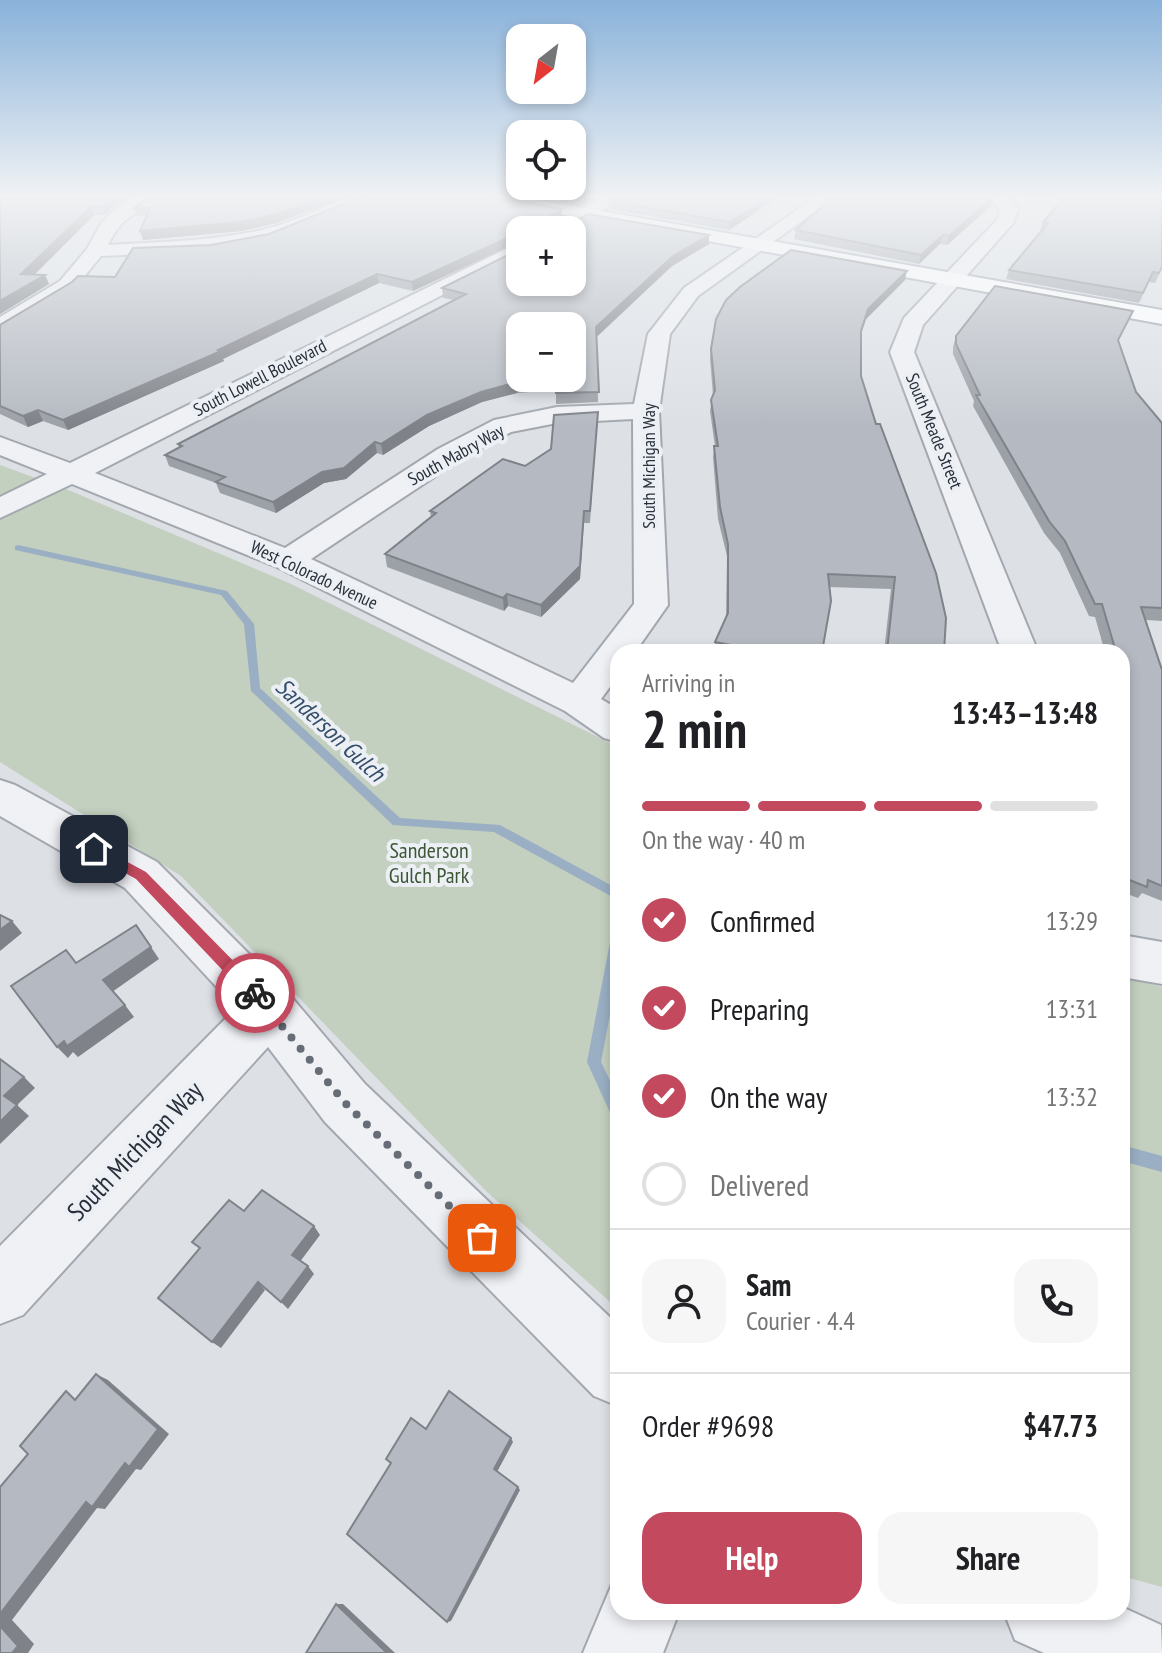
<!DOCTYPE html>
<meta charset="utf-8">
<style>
:root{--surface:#fff;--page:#f6f6f6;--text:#202124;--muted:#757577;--line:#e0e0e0;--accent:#c34a5e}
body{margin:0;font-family:"PT Sans Narrow",sans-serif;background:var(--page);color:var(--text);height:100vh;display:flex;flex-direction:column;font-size:30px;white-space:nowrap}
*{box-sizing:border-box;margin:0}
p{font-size:26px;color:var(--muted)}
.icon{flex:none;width:44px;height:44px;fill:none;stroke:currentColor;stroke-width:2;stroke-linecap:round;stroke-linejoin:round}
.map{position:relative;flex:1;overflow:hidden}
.drawer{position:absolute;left:610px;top:644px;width:520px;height:976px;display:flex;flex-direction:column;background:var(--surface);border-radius:24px;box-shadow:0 4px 12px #0003}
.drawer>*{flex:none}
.needle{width:52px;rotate:211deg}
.buttons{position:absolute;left:506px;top:24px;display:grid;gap:16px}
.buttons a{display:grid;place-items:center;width:80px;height:80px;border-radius:16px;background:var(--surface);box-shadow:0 4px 12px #0003;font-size:40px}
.pin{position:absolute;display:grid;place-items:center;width:68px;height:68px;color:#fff;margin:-34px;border-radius:16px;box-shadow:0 4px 12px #0006}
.courier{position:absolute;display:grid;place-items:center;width:80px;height:80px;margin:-40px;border:6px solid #c34a5e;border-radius:50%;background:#fff;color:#222;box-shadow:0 2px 10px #0007}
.summary em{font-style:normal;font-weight:700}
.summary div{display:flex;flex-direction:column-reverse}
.summary{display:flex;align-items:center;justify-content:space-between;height:136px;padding:0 32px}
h1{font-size:52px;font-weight:700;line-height:60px}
.bar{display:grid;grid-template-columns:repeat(4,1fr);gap:12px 8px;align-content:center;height:96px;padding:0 32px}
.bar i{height:10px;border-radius:6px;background:var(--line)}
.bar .selected{background:var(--accent)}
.bar p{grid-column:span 4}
.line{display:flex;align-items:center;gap:20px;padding:0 32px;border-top:2px solid var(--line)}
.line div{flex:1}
.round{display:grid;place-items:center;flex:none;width:84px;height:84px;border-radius:24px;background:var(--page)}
ol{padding:0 32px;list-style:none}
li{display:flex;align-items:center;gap:24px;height:88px}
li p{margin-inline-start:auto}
li .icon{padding:8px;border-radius:50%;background:var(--accent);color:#fff;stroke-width:4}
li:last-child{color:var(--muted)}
li i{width:44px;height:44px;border:4px solid var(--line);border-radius:50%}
.primary-button{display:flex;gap:16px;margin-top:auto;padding:16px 32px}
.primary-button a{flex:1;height:92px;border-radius:24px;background:var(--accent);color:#fff;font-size:32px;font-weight:700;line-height:92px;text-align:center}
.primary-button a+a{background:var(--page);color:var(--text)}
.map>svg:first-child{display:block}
.green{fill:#c3cfbf}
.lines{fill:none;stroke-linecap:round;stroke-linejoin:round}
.stream{fill:#9aafc4;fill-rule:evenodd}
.minor-casing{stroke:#a3a8af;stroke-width:4}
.major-casing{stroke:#9da5b1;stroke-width:4}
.minor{fill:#f0f1f5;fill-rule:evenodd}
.major{fill:#fff;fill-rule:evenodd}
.wall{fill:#9ca0a7}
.shaded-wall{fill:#7f8288}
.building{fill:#b5bac2;stroke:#7f8288;stroke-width:2;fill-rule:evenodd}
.route{fill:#c34a5e}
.done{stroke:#676d77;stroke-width:8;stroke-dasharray:0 14.4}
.labels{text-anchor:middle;stroke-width:8;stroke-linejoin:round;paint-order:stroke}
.far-street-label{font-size:18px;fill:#282f3b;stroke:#ecf0f4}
.park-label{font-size:22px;fill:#3d5636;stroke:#ecf0f4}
.water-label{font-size:24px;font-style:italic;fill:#354e6c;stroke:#ecf0f4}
.near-street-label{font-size:26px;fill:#282f3b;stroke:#ecf0f4}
</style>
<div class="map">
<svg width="1162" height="1653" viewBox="0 0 1162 1653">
<rect width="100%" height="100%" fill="#dde1e6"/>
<!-- green -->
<g class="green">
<polygon points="0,465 66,489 289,583 618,747 618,1309 487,1192 181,876 0,762"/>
<polygon points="1122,977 1162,987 1162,1587 1122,1576"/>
</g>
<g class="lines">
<!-- stream -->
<g class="stream">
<polygon points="18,545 227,591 254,624 260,688 400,818 500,825 618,889 618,900 494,832 393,825 251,691 244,624 221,595 15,550 15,546"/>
<polygon points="618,931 618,973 601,1062 618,1097 618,1121 613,1119 587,1062 611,937 613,933"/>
<polygon points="1122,1145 1162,1156 1162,1172 1122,1161"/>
</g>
<defs>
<g id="minor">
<path d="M139 195H159C138 217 124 211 108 245 159 242 211 241 262 230 303 221 337 195 379 195L270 240 213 251 101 256 74 289 0 334V317L60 281 87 249 102 222 120 205Z"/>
<polygon points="607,195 627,195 569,230 547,230"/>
<path d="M819 195H838L698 296 670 334 659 411 668 605 635 652H618V676L601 699 618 709V742L604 738 565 711 277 567 72 484 0 518V497L47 474 0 455V437L70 463 520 242V255L95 473 285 548 438 449 494 420 557 407 634 404 648 334 684 288ZM633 419 634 604 573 683 311 559 458 461 511 432 557 423Z"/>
<polygon points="988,195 1005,195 1018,209 1014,222 923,325 914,352 1038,652 1002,652 890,352 904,318 997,220 1000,210"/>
<polygon points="0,780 15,785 157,862 288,993 365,1084 618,1325 618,1406 594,1396 325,1122 268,1047 23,1315 0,1324 0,1246 236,1008 125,888 0,816"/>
<polygon points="1122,935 1162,942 1162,984 1122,977"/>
<polygon points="618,1582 618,1612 679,1612 663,1653 583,1653 612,1584"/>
<polygon points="1122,1607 1161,1625 1162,1653 1044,1653 1015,1640 1004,1612 1122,1612"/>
</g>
<polygon id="major" points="475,195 511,195 1162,310 1162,324 483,200"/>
</defs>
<!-- minor casing -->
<use href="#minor" class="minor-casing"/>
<!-- major casing -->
<use href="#major" class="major-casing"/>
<!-- minor -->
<use href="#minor" class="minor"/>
<!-- major -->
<use href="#major" class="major"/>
</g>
<!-- wall -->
<g class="wall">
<polygon points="0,195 132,195 119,202 105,215 94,215 34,275 45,275 49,284 0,314"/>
<polygon points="151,195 357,195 348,196 276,223 242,231 143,240 146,216 137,216 134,208"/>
<polygon points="529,195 601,195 584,205"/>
<polygon points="619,195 782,195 729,230 609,209 609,201"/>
<polygon points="1066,195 1162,268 1155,283 1149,282 1139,303 1006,279 1009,270 1041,231 1040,231 1043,222"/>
<polygon points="992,205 947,245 940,244 919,264 794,239 796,230"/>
<polygon points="562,218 551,224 709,244 672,266 597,337 598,402 556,404 556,390 517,393 482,402 429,426 383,455 377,453 346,479 324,483 276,513 220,493 216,483 169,466 165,455 179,447 178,444 454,300 443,298 442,288 572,282 520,230 520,241 413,291 379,283 223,359 224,361 68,430 43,421 28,427 0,414 0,325 115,277 211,245"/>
<polygon points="905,280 866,319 861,335 861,376 944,652 884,652 891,589 829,587 822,652 714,652 715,642 726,617 727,556 718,519 713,457 715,446 710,411 713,395 710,359 711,349"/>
<polygon points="1133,311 1118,341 1136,392 1162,423 1162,621 1146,620 1162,670 1162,901 1142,893 1138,898 1122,892 1122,652 1105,652 1095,617 1089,616 1060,553 1044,533 973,406 974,401 953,354 953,347 956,336"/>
<polygon points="598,412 590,523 584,523 580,579 541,617 508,606 504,611 387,567 385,554 431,517 430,511 525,466 551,449"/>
</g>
<!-- shaded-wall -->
<g class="shaded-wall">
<polygon points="115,195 132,195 119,202 105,215 102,207"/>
<polygon points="328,195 357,195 348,196 276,223 242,231 143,240 140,231"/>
<polygon points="587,195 601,195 584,205 584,197"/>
<polygon points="771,195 782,195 729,230 730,222"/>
<polygon points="994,196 992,205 947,245 949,236"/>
<polygon points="91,207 94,215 25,284 21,274"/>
<polygon points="562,209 562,218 545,227 545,219"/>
<polygon points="520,232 520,241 413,291 412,282"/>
<polygon points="709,235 709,244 672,266 596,337 596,327 673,256"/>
<polygon points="943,235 940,244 919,264 921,255"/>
<polygon points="907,271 905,280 866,319 858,341 868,309"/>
<polygon points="377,274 379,283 223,359 224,361 68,430 63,420 218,350"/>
<polygon points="45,275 49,284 0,314 0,301"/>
<polygon points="517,382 517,393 482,402 429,426 383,455 381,444 427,415 481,392"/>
<polygon points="38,410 43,421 28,427 23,416"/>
<polygon points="375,442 377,453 346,479 324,483 276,513 273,502"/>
<polygon points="584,511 580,579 541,617 541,605"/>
<polygon points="507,594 508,606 504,611 503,598"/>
<polygon points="12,921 22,933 0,951 0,930"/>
<polygon points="151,947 159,959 112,992 103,980"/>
<polygon points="125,1005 134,1017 78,1057 73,1052 68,1058 57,1047 64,1041"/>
<polygon points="24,1077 35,1088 16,1106 4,1096"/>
<polygon points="17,1105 29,1116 0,1144 0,1122"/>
<polygon points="314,1226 320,1235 299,1263 292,1255"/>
<polygon points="308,1266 314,1274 288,1309 281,1302"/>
<polygon points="258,1282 265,1290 221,1348 212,1342"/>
<polygon points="96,1374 108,1380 169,1434 141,1470 136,1469 105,1509 97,1508 12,1620 34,1644 28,1653 12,1653 0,1626 0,1614"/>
<polygon points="511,1438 513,1442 497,1472 494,1469"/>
<polygon points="518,1487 520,1490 451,1621 447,1622"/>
<polygon points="336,1604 343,1604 395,1653 387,1653"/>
</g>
<!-- building -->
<g class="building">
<polygon points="0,195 115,195 102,207 91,207 21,274 45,275 0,301"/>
<polygon points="151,195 328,195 274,215 240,222 140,231 150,208 134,208"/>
<path d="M366 195H484L562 209 545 219 547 224H569L588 214 709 235 673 256 596 327 599 392 556 393 557 379 517 382 481 392 427 415 381 444 375 442 344 468 322 472 273 502 216 482 225 477 165 455 182 446 178 444 466 294 442 288 520 249V282H572V230H520V232L412 282 377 274 218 350 221 351 63 420 38 410 23 416 0 406V325L72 282 78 276 115 277 133 248 211 245 269 234ZM520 326H572V378H520Z"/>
<polygon points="619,195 771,195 730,222 609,201"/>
<polygon points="835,195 994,195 994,196 949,236 943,235 921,255 796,230"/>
<polygon points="1066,195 1162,195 1162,267 1159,273 1153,272 1143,293 1009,270 1048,223 1043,222"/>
<polygon points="791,250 907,271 868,309 861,331 861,376 876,424 880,424 936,573 946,618 944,652 887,652 895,577 828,574 831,601 822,652 768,652 715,642 728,613 728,544 720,507 714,446 718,446 711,400 715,390 711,349 716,319 726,300 740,287"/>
<polygon points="995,286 1133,311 1118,340 1136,392 1162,423 1162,608 1141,607 1162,670 1162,886 1148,880 1147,887 1122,877 1122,759 1127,725 1122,724 1122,652 1116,652 1102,604 1095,604 1065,541 1049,521 976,395 980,395 956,344 956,336"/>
<polygon points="598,412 590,511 584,511 580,566 541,605 507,594 503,598 385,554 436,513 430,511 503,459 525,466 551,449 554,415"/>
<polygon points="0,915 12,921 0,930"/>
<polygon points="136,925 151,947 103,980 125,1005 67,1046 64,1041 57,1047 11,986 66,950 76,963"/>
<polygon points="0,1059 24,1077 4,1096 17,1105 0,1122"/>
<polygon points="262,1190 314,1226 292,1255 308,1266 281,1302 258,1282 212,1342 158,1298 200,1248 192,1242 229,1200 244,1211"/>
<polygon points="96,1374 158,1429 129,1467 125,1463 92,1507 86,1502 0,1614 0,1487 28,1454 20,1446 66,1391 75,1400"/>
<polygon points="449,1391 511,1438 494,1469 518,1487 447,1622 347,1534 391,1463 386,1459 411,1418 426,1429"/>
<polygon points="336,1604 387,1653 306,1653"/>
<polygon points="0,1626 18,1646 12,1653 0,1653"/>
</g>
<!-- sky -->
<linearGradient id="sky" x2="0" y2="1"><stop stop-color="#89b2da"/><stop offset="0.46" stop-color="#f0f2f4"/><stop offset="1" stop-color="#f0f2f4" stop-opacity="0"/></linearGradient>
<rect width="1162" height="426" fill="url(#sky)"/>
<!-- route -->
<polygon class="route" points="94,844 146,872 260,988 260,998 249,998 136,879 89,853 89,845"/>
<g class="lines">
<!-- done -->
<polyline class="done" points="255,993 345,1103 482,1238"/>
</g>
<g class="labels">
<!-- far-street labels -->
<g class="far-street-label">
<text transform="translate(260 378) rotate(-27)" y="6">South Lowell Boulevard</text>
<text transform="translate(934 431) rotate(68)" y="6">South Meade Street</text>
<text transform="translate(456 455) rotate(-29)" y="6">South Mabry Way</text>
<text transform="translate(649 466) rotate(-90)" y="6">South Michigan Way</text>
<text transform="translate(314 575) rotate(25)" y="6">West Colorado Avenue</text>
</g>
<!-- park labels -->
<g class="park-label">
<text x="429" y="858">Sanderson<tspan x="429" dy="25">Gulch Park</tspan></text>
</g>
<!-- water labels -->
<g class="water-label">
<text transform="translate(330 730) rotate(43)" y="8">Sanderson Gulch</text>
</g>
<!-- near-street labels -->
<g class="near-street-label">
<text transform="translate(135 1151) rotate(-46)" y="9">South Michigan Way</text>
</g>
</g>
</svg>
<div class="buttons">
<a><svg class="needle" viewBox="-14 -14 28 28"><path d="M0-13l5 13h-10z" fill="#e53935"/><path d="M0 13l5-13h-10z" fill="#757577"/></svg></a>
<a><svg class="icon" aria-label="locate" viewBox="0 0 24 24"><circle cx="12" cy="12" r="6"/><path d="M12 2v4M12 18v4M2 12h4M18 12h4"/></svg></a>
<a>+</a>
<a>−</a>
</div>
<div class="pin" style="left:482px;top:1238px;background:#ea580c"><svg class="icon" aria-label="bag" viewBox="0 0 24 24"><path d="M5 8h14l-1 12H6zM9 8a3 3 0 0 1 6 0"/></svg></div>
<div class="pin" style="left:94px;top:849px;background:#1f2937"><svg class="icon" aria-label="home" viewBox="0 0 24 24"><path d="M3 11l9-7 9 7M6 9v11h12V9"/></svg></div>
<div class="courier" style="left:255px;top:993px"><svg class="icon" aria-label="bike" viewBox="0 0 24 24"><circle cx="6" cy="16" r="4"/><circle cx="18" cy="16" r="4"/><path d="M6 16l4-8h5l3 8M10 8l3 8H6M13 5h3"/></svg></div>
<section class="drawer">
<div class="summary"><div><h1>2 min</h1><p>Arriving in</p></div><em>13:43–13:48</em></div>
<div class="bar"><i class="selected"></i><i class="selected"></i><i class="selected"></i><i></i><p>On the way · 40 m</p></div>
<ol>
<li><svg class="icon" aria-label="check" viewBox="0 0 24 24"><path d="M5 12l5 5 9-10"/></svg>Confirmed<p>13:29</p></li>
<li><svg class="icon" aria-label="check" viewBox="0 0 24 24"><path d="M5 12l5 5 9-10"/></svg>Preparing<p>13:31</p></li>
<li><svg class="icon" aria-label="check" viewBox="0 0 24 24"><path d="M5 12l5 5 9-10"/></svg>On the way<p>13:32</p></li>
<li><i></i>Delivered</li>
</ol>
<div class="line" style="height:144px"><a class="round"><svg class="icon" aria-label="person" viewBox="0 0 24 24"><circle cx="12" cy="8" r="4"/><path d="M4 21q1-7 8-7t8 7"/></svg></a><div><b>Sam</b><p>Courier · 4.4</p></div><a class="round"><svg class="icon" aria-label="phone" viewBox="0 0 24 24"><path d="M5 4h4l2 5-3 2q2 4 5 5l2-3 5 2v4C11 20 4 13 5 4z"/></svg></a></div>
<div class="line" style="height:104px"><div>Order #9698</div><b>$47.73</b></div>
<div class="primary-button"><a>Help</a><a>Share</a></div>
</section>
</div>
